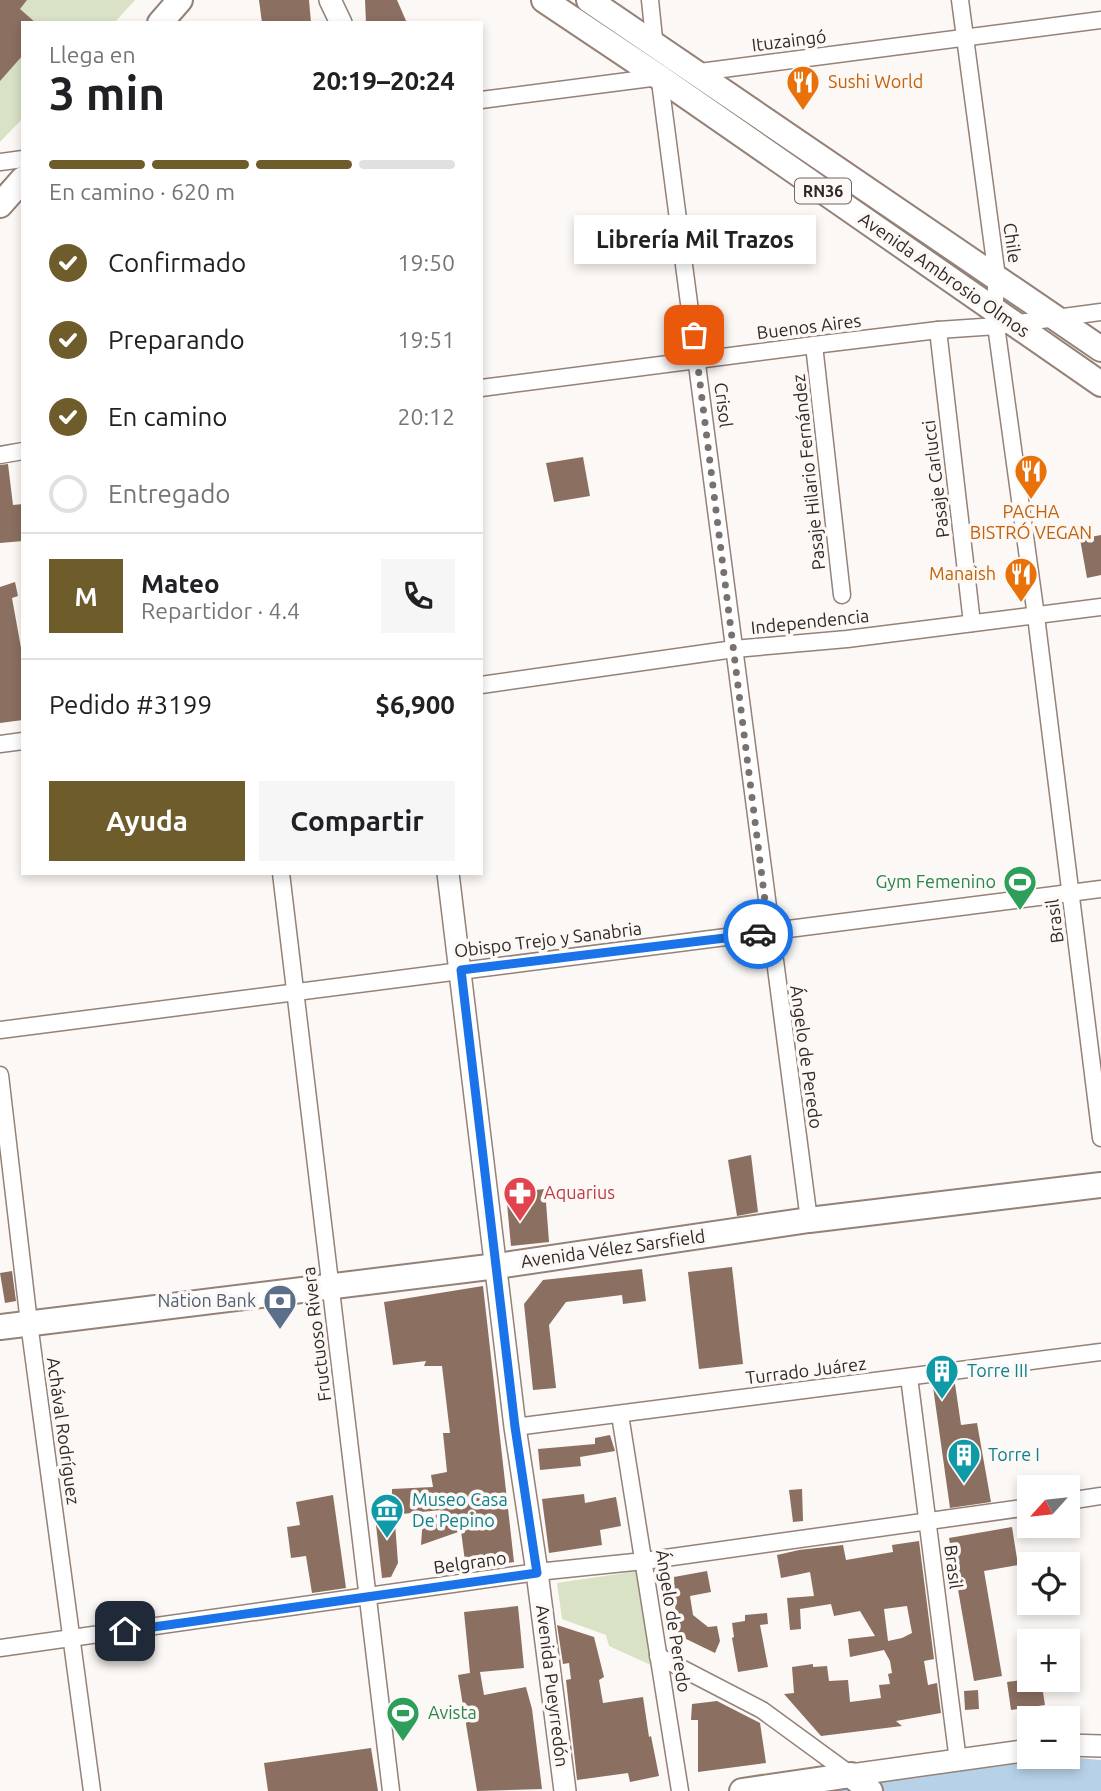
<!DOCTYPE html>
<html lang="es">
<meta charset="utf-8">
<style>
:root{--surface:#fff;--page:#f6f6f6;--text:#202124;--muted:#757577;--line:#e0e0e0;--accent:#6e5c2a}
body{margin:0;font-family:Ubuntu,sans-serif;background:var(--page);color:var(--text);height:100vh;display:flex;flex-direction:column;font-size:26px;white-space:nowrap}
*{box-sizing:border-box;margin:0}
p{font-size:23px;color:var(--muted)}
.icon{flex:none;width:38px;height:38px;fill:none;stroke:currentColor;stroke-width:2;stroke-linecap:round;stroke-linejoin:round}
.map{position:relative;flex:1;overflow:hidden}
.panel{position:absolute;left:21px;top:21px;width:462px;height:854px;display:flex;flex-direction:column;background:var(--surface);border-radius:0px;box-shadow:0 4px 10px #0003}
.panel>*{flex:none}
.needle{width:46px;rotate:243deg}
.tools{position:absolute;left:1017px;top:1475px;display:grid;gap:14px}
.tools a{display:grid;place-items:center;width:63px;height:63px;border-radius:0px;background:var(--surface);box-shadow:0 4px 10px #0003;font-size:35px}
.pin{position:absolute;display:grid;place-items:center;width:60px;height:60px;color:#fff;margin:-30px;border-radius:14px;box-shadow:0 4px 10px #0006}
.courier{position:absolute;display:grid;place-items:center;width:70px;height:70px;margin:-35px;border:5px solid #1a73e8;border-radius:50%;background:#fff;color:#222;box-shadow:0 2px 9px #0007}
.bubble{position:absolute;height:49px;border-radius:0px;background:var(--surface);box-shadow:0 4px 10px #0003;font-size:23px;font-weight:600;line-height:49px;text-align:center}
.overview em{font-style:normal;font-weight:600}
.overview div{display:flex;flex-direction:column-reverse}
.overview{display:flex;align-items:center;justify-content:space-between;height:119px;padding:0 28px}
h1{font-size:46px;font-weight:600;line-height:52px}
.bar{display:grid;grid-template-columns:repeat(4,1fr);gap:10px 7px;align-content:center;height:84px;padding:0 28px}
.bar i{height:9px;border-radius:5px;background:var(--line)}
.bar .on{background:var(--accent)}
.bar p{grid-column:span 4}
.line{display:flex;align-items:center;gap:18px;padding:0 28px;border-top:2px solid var(--line)}
.line div{flex:1}
.round{display:grid;place-items:center;flex:none;width:74px;height:74px;border-radius:0px;background:var(--page)}
ol{padding:0 28px;list-style:none}
li{display:flex;align-items:center;gap:21px;height:77px}
li p{margin-inline-start:auto}
li .icon{padding:7px;border-radius:50%;background:var(--accent);color:#fff;stroke-width:4}
li:last-child{color:var(--muted)}
li i{width:38px;height:38px;border:4px solid var(--line);border-radius:50%}
.cta{display:flex;gap:14px;margin-top:auto;padding:14px 28px}
.cta a{flex:1;height:80px;border-radius:0px;background:var(--accent);color:#fff;font-size:28px;font-weight:600;line-height:80px;text-align:center}
.cta a+a{background:var(--page);color:var(--text)}
.map>svg:first-child{display:block}
.green{fill:#d9e2c4}
.water{fill:#b7d2e8}
.building{fill:#8b6f60;fill-rule:evenodd}
.lines{fill:none;stroke-linecap:round;stroke-linejoin:round}
.street-casing{stroke:#948177;stroke-width:19}
.secondary-casing{stroke:#948177;stroke-width:24}
.primary-casing{stroke:#948177;stroke-width:28}
.street{stroke:#fff;stroke-width:16}
.secondary{stroke:#fff;stroke-width:21}
.primary{stroke:#fff;stroke-width:24}
.done{stroke:#78716e;stroke-width:7;stroke-dasharray:0 12.6}
.route{stroke:#1a73e8;stroke-width:9}
.labels{text-anchor:middle;stroke-width:7;stroke-linejoin:round;paint-order:stroke}
.shield{fill:#fcf8f5;stroke:#6e6763;stroke-width:2}
.shield-label{font-size:16px;font-weight:bold;fill:#312925}
.street-label{font-size:18px;fill:#312925;stroke:#fcf8f5}
.food-label{font-size:18px;fill:#c56008;stroke:#fcf8f5;text-anchor:start}
.leisure-label{font-size:18px;fill:#27864d;stroke:#fcf8f5;text-anchor:end}
.health-label{font-size:18px;fill:#be3a42;stroke:#fcf8f5;text-anchor:start}
.service-label{font-size:18px;fill:#4e5e75;stroke:#fcf8f5;text-anchor:end}
.culture-label{font-size:18px;fill:#0d838f;stroke:#fcf8f5;text-anchor:start}
</style>
<div class="map">
<svg width="1101" height="1791" viewBox="0 0 1101 1791">
<rect width="100%" height="100%" fill="#fcf8f5"/>
<!-- green -->
<g class="green">
<polygon points="0,0 135,0 114,23 23,23 23,118 0,142"/>
<polygon points="639,1571 653,1666 609,1646 606,1635 562,1619 557,1583"/>
</g>
<!-- water -->
<polygon class="water" points="1079,1758 1101,1760 1101,1791 800,1791 1037,1761"/>
<!-- building -->
<g class="building">
<polygon points="0,0 27,0 20,9 36,23 23,23 23,55 0,81"/>
<polygon points="259,0 309,0 311,23 262,23"/>
<polygon points="365,0 397,0 407,23 366,23"/>
<polygon points="583,457 590,496 554,502 546,463"/>
<polygon points="8,464 13,505 23,504 23,541 0,543 0,465"/>
<polygon points="1101,535 1101,575 1087,578 1080,539"/>
<polygon points="15,582 18,596 12,598 23,659 23,720 0,723 0,587"/>
<polygon points="751,1155 758,1212 737,1216 728,1160"/>
<polygon points="545,1189 549,1242 511,1246 506,1193"/>
<polygon points="732,1267 743,1364 699,1369 688,1272"/>
<polygon points="642,1269 646,1301 623,1304 622,1295 566,1302 549,1325 556,1388 533,1390 524,1304 543,1280"/>
<polygon points="12,1271 16,1301 5,1303 0,1273"/>
<polygon points="483,1286 514,1562 466,1569 461,1531 421,1545 422,1530 441,1510 392,1515 392,1489 433,1487 431,1475 447,1472 443,1433 450,1433 442,1366 424,1366 426,1361 393,1365 384,1302"/>
<polygon points="955,1384 961,1425 977,1423 991,1502 950,1508 933,1387"/>
<polygon points="610,1435 615,1451 580,1457 581,1466 540,1470 538,1449 595,1444 595,1438"/>
<polygon points="802,1489 803,1521 793,1522 789,1490"/>
<polygon points="584,1494 585,1503 616,1497 621,1526 600,1530 602,1545 549,1553 542,1499"/>
<polygon points="333,1495 346,1588 312,1593 306,1556 291,1558 287,1527 300,1525 296,1502"/>
<polygon points="395,1523 398,1563 391,1577 382,1578 376,1525"/>
<polygon points="1012,1527 1018,1565 984,1571 1002,1676 974,1681 949,1538"/>
<path d="M919 1541 934 1659 924 1661 928 1685 937 1683 941 1713 896 1721 902 1726 821 1736 784 1694 794 1693 792 1667 813 1664V1667L827 1666 829 1681 848 1680 850 1702 881 1698 879 1685 890 1684 888 1674 892 1673 890 1661 884 1650 850 1657 848 1639 875 1636 860 1611 834 1616 831 1604 800 1609 801 1629 790 1630 787 1598 814 1596 810 1572 781 1578 777 1555 799 1550 843 1545 846 1560 893 1552 892 1545ZM907 1606 912 1633 902 1638 888 1641 884 1609Z"/>
<polygon points="707,1571 711,1592 690,1596 693,1615 708,1627 717,1626 720,1641 715,1653 680,1636 676,1627 674,1577"/>
<polygon points="518,1606 524,1668 480,1672 484,1695 526,1687 532,1709 542,1789 477,1791 458,1675 470,1673 464,1612"/>
<polygon points="767,1613 768,1624 760,1625 768,1667 738,1672 732,1638 734,1637 732,1623 745,1621 745,1615"/>
<polygon points="557,1625 594,1637 604,1677 599,1680 603,1703 643,1697 649,1737 651,1736 659,1776 630,1782 628,1773 577,1780 566,1680 571,1679 569,1663 563,1664"/>
<polygon points="1029,1679 1041,1680 1045,1705 1011,1710 1007,1682"/>
<polygon points="978,1690 979,1709 965,1710 964,1691"/>
<polygon points="717,1701 760,1723 766,1763 698,1772 698,1720 691,1720 692,1704"/>
<polygon points="371,1748 378,1791 268,1791 264,1763"/>
</g>
<g class="lines">
<defs>
<g id="street">
<polyline points="650,0 655,48"/>
<polyline points="960,0 997,277 994,311 1036,616 1101,1138"/>
<polyline points="692,73 1101,20"/>
<path d="M659 74C710 456 756 839 809 1220"/>
<polyline points="481,100 659,77"/>
<polyline points="0,162 23,159"/>
<polyline points="938,330 972,623"/>
<polyline points="814,345 842,595"/>
<polyline points="481,388 814,345 938,330 997,326 1101,312"/>
<polyline points="0,455 23,451"/>
<polyline points="481,685 734,649 847,639 1101,607"/>
<polyline points="0,744 23,741"/>
<polyline points="281,873 391,1791"/>
<polyline points="0,1030 1101,889"/>
<polyline points="0,1075 29,1323 92,1791"/>
<polyline points="909,1377 958,1761"/>
<polyline points="620,1415 680,1791"/>
<polyline points="515,1427 1101,1352"/>
<polyline points="1068,1501 1101,1496"/>
<polyline points="0,1648 537,1572 644,1561 1029,1507"/>
<polyline points="658,1656 762,1710 851,1775"/>
</g>
<g id="secondary">
<polyline points="330,0 341,23"/>
<polyline points="448,873 515,1427 537,1572 565,1791"/>
<polyline points="1068,1745 1101,1746"/>
<polyline points="851,1775 1029,1750"/>
</g>
<g id="primary">
<polyline points="544,0 659,77 1101,384"/>
<polyline points="589,0 1101,349"/>
<polyline points="160,23 180,0"/>
<polyline points="0,205 23,179"/>
<polyline points="0,1327 497,1266 809,1220 1101,1185"/>
<polyline points="742,1791 851,1775 870,1791"/>
</g>
</defs>
<!-- street casing -->
<use href="#street" class="street-casing"/>
<!-- secondary casing -->
<use href="#secondary" class="secondary-casing"/>
<!-- primary casing -->
<use href="#primary" class="primary-casing"/>
<!-- street -->
<use href="#street" class="street"/>
<!-- secondary -->
<use href="#secondary" class="secondary"/>
<!-- primary -->
<use href="#primary" class="primary"/>
</g>
<g class="lines">
<!-- done -->
<polyline class="done" points="694,335 769,933 758,934"/>
<!-- route -->
<polyline class="route" points="125,1631 537,1573 515,1427 461,970 758,934"/>
</g>
<!-- icons -->
<defs>
<symbol id="restaurant-pin" viewBox="-11 -11 22 30"><path d="M0 17L-7.5 6A9.5 9.5 0 1 1 7.5 6Z" fill="#e8710a" stroke="#fcf8f5"/><path d="M-5-6h1v4h1v-4h1v4h1v-4h1v5L-1.5 .5V6h-2V.5L-5-1ZM5-6V6H3V1.5H1.5Q1.5-4 5-6Z" fill="#fff"/></symbol>
<symbol id="stadium-pin" viewBox="-11 -11 22 30"><path d="M0 17L-7.5 6A9.5 9.5 0 1 1 7.5 6Z" fill="#2e9e5b" stroke="#fcf8f5"/><path d="M0-5a6.5 5 0 1 0 0 10a6.5 5 0 1 0 0-10ZM-3.5-1.8h7v3.6h-7Z" fill="#fff"/></symbol>
<symbol id="pharmacy-pin" viewBox="-11 -11 22 30"><path d="M0 17L-7.5 6A9.5 9.5 0 1 1 7.5 6Z" fill="#e0444e" stroke="#fcf8f5"/><path d="M-2-6h4v4h4v4h-4v4h-4v-4h-4v-4h4Z" fill="#fff"/></symbol>
<symbol id="bank-pin" viewBox="-11 -11 22 30"><path d="M0 17L-7.5 6A9.5 9.5 0 1 1 7.5 6Z" fill="#5c6f8a" stroke="#fcf8f5"/><path d="M-6-4H6V4H-6ZM0-2.3a2.3 2.3 0 1 0 0 4.6a2.3 2.3 0 1 0 0-4.6Z" fill="#fff"/></symbol>
<symbol id="building-pin" viewBox="-11 -11 22 30"><path d="M0 17L-7.5 6A9.5 9.5 0 1 1 7.5 6Z" fill="#0f9aa8" stroke="#fcf8f5"/><path d="M-4-6H4V6H1V3H-1V6H-4ZM-2.5-4.3h1.7v1.8h-1.7ZM.8-4.3h1.7v1.8H.8ZM-2.5-1h1.7V.8h-1.7ZM.8-1h1.7V.8H.8Z" fill="#fff"/></symbol>
<symbol id="museum-pin" viewBox="-11 -11 22 30"><path d="M0 17L-7.5 6A9.5 9.5 0 1 1 7.5 6Z" fill="#0f9aa8" stroke="#fcf8f5"/><path d="M0-6L6-3V-2H-6V-3ZM-5-1h2V3h-2ZM-1-1h2V3h-2ZM3-1h2V3H3ZM-6 4H6V6H-6Z" fill="#fff"/></symbol>
</defs>
<g fill-rule="evenodd">
<use href="#restaurant-pin" x="784" y="63" width="38" height="52"/>
<use href="#restaurant-pin" x="1012" y="452" width="38" height="52"/>
<use href="#restaurant-pin" x="1002" y="555" width="38" height="52"/>
<use href="#stadium-pin" x="1001" y="863" width="38" height="52"/>
<use href="#pharmacy-pin" x="501" y="1174" width="38" height="52"/>
<use href="#bank-pin" x="261" y="1282" width="38" height="52"/>
<use href="#building-pin" x="923" y="1352" width="38" height="52"/>
<use href="#building-pin" x="945" y="1436" width="38" height="52"/>
<use href="#museum-pin" x="368" y="1491" width="38" height="52"/>
<use href="#stadium-pin" x="384" y="1694" width="38" height="52"/>
</g>
<g class="labels">
<!-- shield labels -->
<rect class="shield" x="795" y="178.5" width="56" height="25" rx="5"/>
<g class="shield-label">
<text x="823" y="197">RN36</text>
</g>
<!-- street labels -->
<g class="street-label">
<text transform="translate(789 41) rotate(-7)" y="6">Ituzaingó</text>
<text transform="translate(1012 243) rotate(82)" y="6">Chile</text>
<text transform="translate(944 275) rotate(35)" y="6">Avenida Ambrosio Olmos</text>
<text transform="translate(809 327) rotate(-7)" y="6">Buenos Aires</text>
<text transform="translate(723 405) rotate(83)" y="6">Crisol</text>
<text transform="translate(809 472) rotate(-96)" y="6">Pasaje Hilario Fernández</text>
<text transform="translate(936 479) rotate(-97)" y="6">Pasaje Carlucci</text>
<text transform="translate(810 622) rotate(-6)" y="6">Independencia</text>
<text transform="translate(1055 921) rotate(-97)" y="6">Brasil</text>
<text transform="translate(548 940) rotate(-7)" y="6">Obispo Trejo y Sanabria</text>
<text transform="translate(806 1057) rotate(82)" y="6">Ángelo de Peredo</text>
<text transform="translate(613 1249) rotate(-8)" y="6">Avenida Vélez Sarsfield</text>
<text transform="translate(317 1334) rotate(-97)" y="6">Fructuoso Rivera</text>
<text transform="translate(806 1371) rotate(-7)" y="6">Turrado Juárez</text>
<text transform="translate(63 1431) rotate(82)" y="6">Achával Rodríguez</text>
<text transform="translate(470 1563) rotate(-8)" y="6">Belgrano</text>
<text transform="translate(953 1567) rotate(83)" y="6">Brasil</text>
<text transform="translate(673 1621) rotate(81)" y="6">Ángelo de Peredo</text>
<text transform="translate(552 1686) rotate(83)" y="6">Avenida Pueyrredón</text>
</g>
<!-- food labels -->
<g class="food-label">
<text x="828" y="88">Sushi World</text>
<text x="1031" y="518" text-anchor="middle">PACHA<tspan x="1031" dy="21">BISTRÓ VEGAN</tspan></text>
<text x="996" y="580" text-anchor="end">Manaish</text>
</g>
<!-- leisure labels -->
<g class="leisure-label">
<text x="996" y="888">Gym Femenino</text>
<text x="428" y="1719" text-anchor="start">Avista</text>
</g>
<!-- health labels -->
<g class="health-label">
<text x="544" y="1199">Aquarius</text>
</g>
<!-- service labels -->
<g class="service-label">
<text x="256" y="1307">Nation Bank</text>
</g>
<!-- culture labels -->
<g class="culture-label">
<text x="967" y="1377">Torre III</text>
<text x="988" y="1461">Torre I</text>
<text x="412" y="1506">Museo Casa<tspan x="412" dy="21">De Pepino</tspan></text>
</g>
</g>
</svg>
<div class="tools">
<a><svg class="needle" viewBox="-14 -14 28 28"><path d="M0-13l5 13h-10z" fill="#e53935"/><path d="M0 13l5-13h-10z" fill="#757577"/></svg></a>
<a><svg class="icon" aria-label="locate" viewBox="0 0 24 24"><circle cx="12" cy="12" r="6"/><path d="M12 2v4M12 18v4M2 12h4M18 12h4"/></svg></a>
<a>+</a>
<a>−</a>
</div>
<div class="pin" style="left:694px;top:335px;background:#ea580c"><svg class="icon" aria-label="bag" viewBox="0 0 24 24"><path d="M5 8h14l-1 12H6zM9 8a3 3 0 0 1 6 0"/></svg></div>
<div class="pin" style="left:125px;top:1631px;background:#1f2937"><svg class="icon" aria-label="home" viewBox="0 0 24 24"><path d="M3 11l9-7 9 7M6 9v11h12V9"/></svg></div>
<div class="courier" style="left:758px;top:934px"><svg class="icon" aria-label="car" viewBox="0 0 24 24"><path d="M5 17H2v-5l4-1 3-4h7l3 4 3 1v5h-3M9 17h6M6 11h13"/><circle cx="7" cy="17" r="2"/><circle cx="17" cy="17" r="2"/></svg></div>
<div class="bubble" style="left:574px;top:215px;width:242px">Librería Mil Trazos</div>
<section class="panel">
<div class="overview"><div><h1>3 min</h1><p>Llega en</p></div><em>20:19–20:24</em></div>
<div class="bar"><i class="on"></i><i class="on"></i><i class="on"></i><i></i><p>En camino · 620 m</p></div>
<ol>
<li><svg class="icon" aria-label="check" viewBox="0 0 24 24"><path d="M5 12l5 5 9-10"/></svg>Confirmado<p>19:50</p></li>
<li><svg class="icon" aria-label="check" viewBox="0 0 24 24"><path d="M5 12l5 5 9-10"/></svg>Preparando<p>19:51</p></li>
<li><svg class="icon" aria-label="check" viewBox="0 0 24 24"><path d="M5 12l5 5 9-10"/></svg>En camino<p>20:12</p></li>
<li><i></i>Entregado</li>
</ol>
<div class="line" style="height:126px"><b class="round" style="background:var(--accent);color:#fff">M</b><div><b>Mateo</b><p>Repartidor · 4.4</p></div><a class="round"><svg class="icon" aria-label="phone" viewBox="0 0 24 24"><path d="M5 4h4l2 5-3 2q2 4 5 5l2-3 5 2v4C11 20 4 13 5 4z"/></svg></a></div>
<div class="line" style="height:91px"><div>Pedido #3199</div><b>$6,900</b></div>
<div class="cta"><a>Ayuda</a><a>Compartir</a></div>
</section>
</div>
